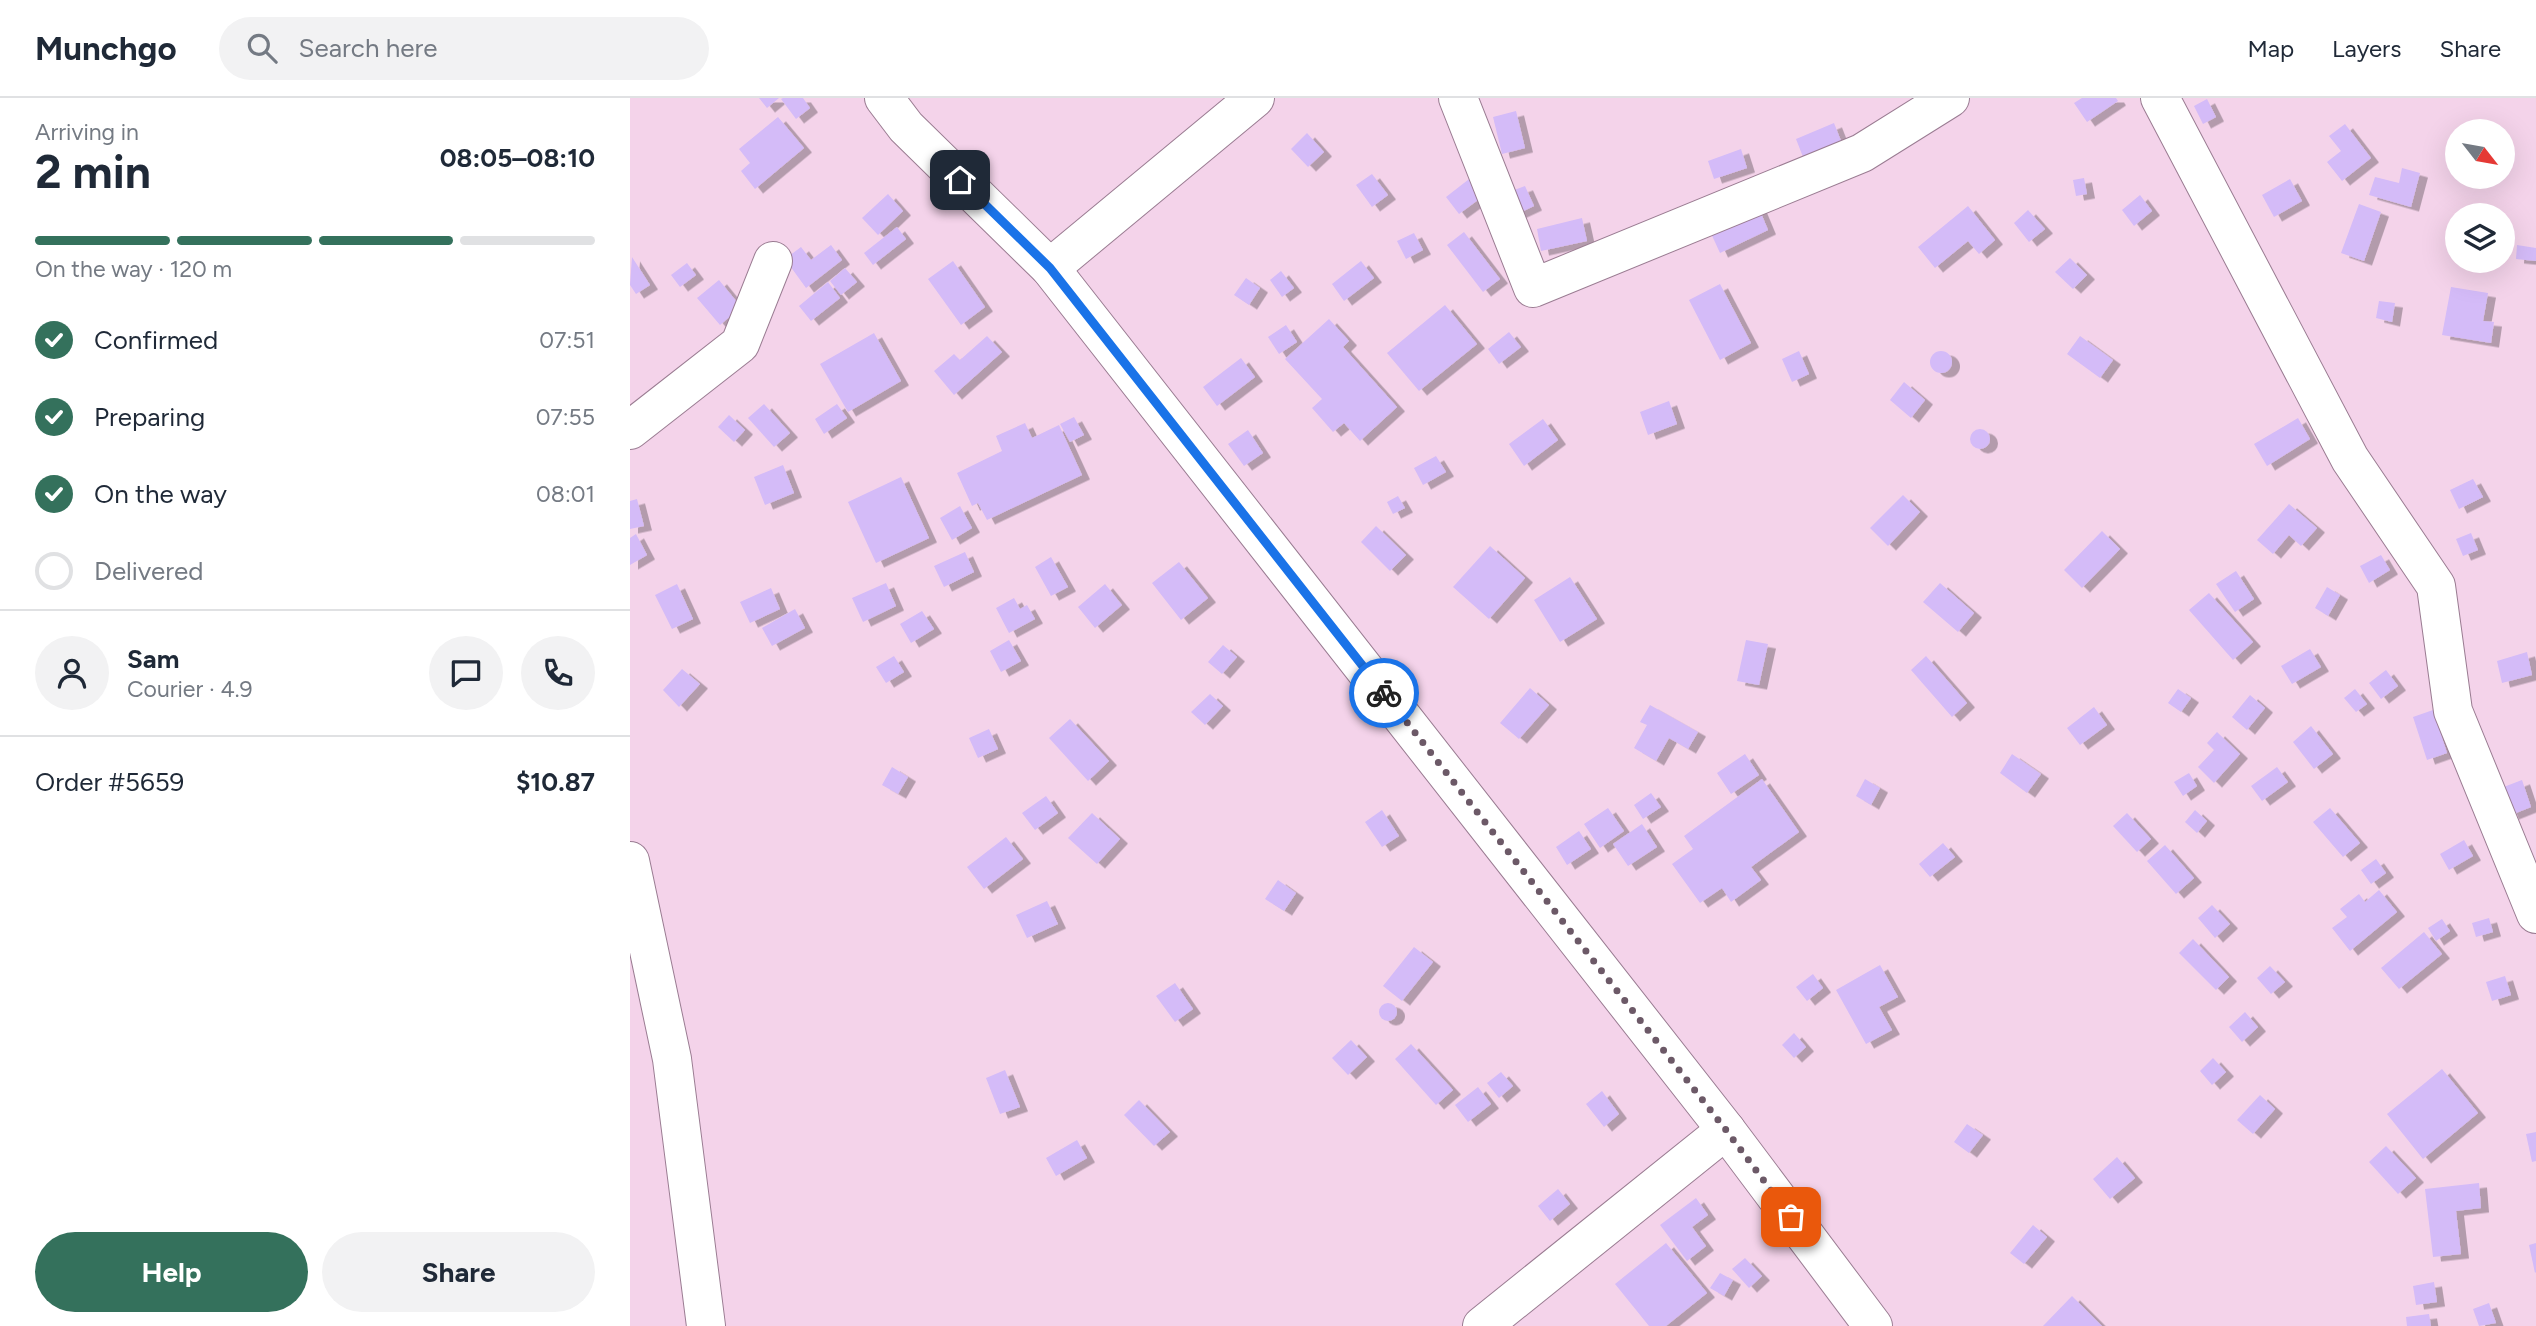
<!DOCTYPE html>
<meta charset="utf-8">
<style>
:root{--surface:#fff;--page:#f2f2f3;--text:#1f2937;--muted:#747a83;--line:#e0e1e3;--accent:#34715c}
body{margin:0;font-family:Figtree,sans-serif;background:var(--page);color:var(--text);height:100vh;display:flex;flex-direction:column;font-size:26px;white-space:nowrap}
*{box-sizing:border-box;margin:0}
p{font-size:23px;color:var(--muted)}
.icon{flex:none;width:38px;height:38px;fill:none;stroke:currentColor;stroke-width:2;stroke-linecap:round;stroke-linejoin:round}
.map{position:relative;flex:1;overflow:hidden}
.drawer{display:flex;flex-direction:column;background:var(--surface);width:630px}
.drawer>*{flex:none}
.needle{width:46px;rotate:121deg}
.tools{position:absolute;left:1815px;top:21px;display:grid;gap:14px}
.tools a{display:grid;place-items:center;width:70px;height:70px;border-radius:50%;background:var(--surface);box-shadow:0 7px 28px #0002;font-size:35px}
.pin{position:absolute;display:grid;place-items:center;width:60px;height:60px;color:#fff;margin:-30px;border-radius:14px;box-shadow:0 4px 10px #0006}
.courier{position:absolute;display:grid;place-items:center;width:70px;height:70px;margin:-35px;border:5px solid #1a73e8;border-radius:50%;background:#fff;color:#222;box-shadow:0 2px 9px #0007}
.head em{font-style:normal;font-weight:700}
.head div{display:flex;flex-direction:column-reverse}
.head{display:flex;align-items:center;justify-content:space-between;height:119px;padding:0 35px}
h1{font-size:46px;font-weight:700;line-height:52px}
.bar{display:grid;grid-template-columns:repeat(4,1fr);gap:10px 7px;align-content:center;height:84px;padding:0 35px}
.bar i{height:9px;border-radius:5px;background:var(--line)}
.bar .current{background:var(--accent)}
.bar p{grid-column:span 4}
.line{display:flex;align-items:center;gap:18px;padding:0 35px;border-top:2px solid var(--line)}
.line div{flex:1}
.round{display:grid;place-items:center;flex:none;width:74px;height:74px;border-radius:37px;background:var(--page)}
ol{padding:0 35px;list-style:none}
li{display:flex;align-items:center;gap:21px;height:77px}
li p{margin-inline-start:auto}
li .icon{padding:7px;border-radius:50%;background:var(--accent);color:#fff;stroke-width:4}
li:last-child{color:var(--muted)}
li i{width:38px;height:38px;border:4px solid var(--line);border-radius:50%}
.cta{display:flex;gap:14px;margin-top:auto;padding:14px 35px}
.cta a{flex:1;height:80px;border-radius:42px;background:var(--accent);color:#fff;font-size:28px;font-weight:700;line-height:80px;text-align:center}
.cta a+a{background:var(--page);color:var(--text)}
header{display:flex;align-items:center;gap:42px;box-sizing:border-box;height:98px;padding:0 35px;background:var(--surface);border-bottom:2px solid var(--line)}
header strong{font-size:33px}
nav{display:flex;gap:38px;margin-inline-start:auto;font-size:24px}
.search{width:490px;height:63px;background:var(--page);display:flex;align-items:center;gap:18px;box-sizing:border-box;padding:0 24px;border-radius:38px;color:var(--muted);font-size:26px}
main{display:flex;flex:1;min-height:0}
.map>svg:first-child{display:block}
.building{fill:#d4bbf8;filter:url(#shadow)}
.lines{fill:none;stroke-linecap:round;stroke-linejoin:round}
.minor-casing{stroke:#9a7c92;stroke-width:40}
.minor{stroke:#fff;stroke-width:38}
.done{stroke:#6c5967;stroke-width:7;stroke-dasharray:0 12.6}
.route{stroke:#1a73e8;stroke-width:9}
</style>
<header>
<strong>Munchgo</strong>
<div class="search"><svg class="icon" aria-label="search" viewBox="0 0 24 24"><circle cx="10" cy="10" r="6"/><path d="M15 15l6 6"/></svg>Search here</div>
<nav><a>Map</a><a>Layers</a><a>Share</a></nav>
</header>
<main>
<section class="drawer">
<div class="head"><div><h1>2 min</h1><p>Arriving in</p></div><em>08:05–08:10</em></div>
<div class="bar"><i class="current"></i><i class="current"></i><i class="current"></i><i></i><p>On the way · 120 m</p></div>
<ol>
<li><svg class="icon" aria-label="check" viewBox="0 0 24 24"><path d="M5 12l5 5 9-10"/></svg>Confirmed<p>07:51</p></li>
<li><svg class="icon" aria-label="check" viewBox="0 0 24 24"><path d="M5 12l5 5 9-10"/></svg>Preparing<p>07:55</p></li>
<li><svg class="icon" aria-label="check" viewBox="0 0 24 24"><path d="M5 12l5 5 9-10"/></svg>On the way<p>08:01</p></li>
<li><i></i>Delivered</li>
</ol>
<div class="line" style="height:126px"><a class="round"><svg class="icon" aria-label="person" viewBox="0 0 24 24"><circle cx="12" cy="8" r="4"/><path d="M4 21q1-7 8-7t8 7"/></svg></a><div><b>Sam</b><p>Courier · 4.9</p></div><a class="round"><svg class="icon" aria-label="chat" viewBox="0 0 24 24"><path d="M4 5h16v11H9l-5 4z"/></svg></a><a class="round"><svg class="icon" aria-label="phone" viewBox="0 0 24 24"><path d="M5 4h4l2 5-3 2q2 4 5 5l2-3 5 2v4C11 20 4 13 5 4z"/></svg></a></div>
<div class="line" style="height:91px"><div>Order #5659</div><b>$10.87</b></div>
<div class="cta"><a>Help</a><a>Share</a></div>
</section>
<div class="map">
<svg width="1906" height="1228" viewBox="0 0 1906 1228">
<defs>
<filter id="shadow"><feDropShadow dx="8" dy="4.5" stdDeviation="0" flood-color="#0004"/></filter>
</defs>
<rect width="100%" height="100%" fill="#f4d3ea"/>
<!-- building -->
<g class="building">
<polygon points="129,0 149,0 137,10"/>
<polygon points="153,0 173,0 180,10 166,21 151,1"/>
<polygon points="1452,0 1486,0 1488,3 1457,24 1444,5"/>
<polygon points="1577,1 1586,19 1573,26 1564,8"/>
<polygon points="886,13 895,50 872,56 863,19"/>
<polygon points="148,19 174,50 125,91 111,73 120,65 109,51"/>
<polygon points="1204,25 1211,43 1173,59 1166,41"/>
<polygon points="1715,26 1741,60 1712,83 1697,64 1711,53 1699,38"/>
<polygon points="677,35 694,54 678,69 661,51"/>
<polygon points="1111,51 1117,70 1084,81 1078,63"/>
<polygon points="1772,70 1790,75 1781,109 1739,97 1745,79 1769,85"/>
<polygon points="742,76 758,97 742,109 726,87"/>
<polygon points="843,78 856,96 829,116 816,99"/>
<polygon points="1454,80 1457,96 1446,98 1443,82"/>
<polygon points="1660,81 1672,103 1644,119 1632,97"/>
<polygon points="895,88 904,108 887,116 879,94"/>
<polygon points="258,96 273,113 248,137 232,120"/>
<polygon points="1510,97 1522,113 1504,128 1492,112"/>
<polygon points="1729,106 1751,114 1734,163 1711,155"/>
<polygon points="1128,108 1138,132 1090,155 1079,131"/>
<polygon points="1338,108 1365,142 1349,156 1338,143 1305,170 1288,149"/>
<polygon points="1398,112 1415,131 1399,144 1384,125"/>
<polygon points="952,120 957,143 911,153 907,131"/>
<polygon points="267,129 276,141 243,167 234,155"/>
<polygon points="834,134 870,181 853,194 817,147"/>
<polygon points="784,135 793,152 776,161 767,143"/>
<polygon points="201,147 212,162 176,190 155,161 171,149 181,162"/>
<polygon points="1887,147 1906,150 1906,163 1886,161"/>
<polygon points="2,159 20,187 6,196 0,187"/>
<polygon points="1440,160 1457,177 1443,191 1425,174"/>
<polygon points="323,163 355,209 331,227 298,181"/>
<polygon points="731,163 744,180 714,203 702,186"/>
<polygon points="57,165 66,177 50,189 41,177"/>
<polygon points="215,170 227,184 211,197 200,183"/>
<polygon points="651,173 664,190 652,199 640,182"/>
<polygon points="616,180 630,190 619,207 604,197"/>
<polygon points="89,182 111,209 90,227 67,200"/>
<polygon points="198,184 210,200 181,223 169,208"/>
<polygon points="1090,186 1121,245 1090,262 1059,202"/>
<polygon points="1821,189 1858,195 1853,223 1864,224 1861,245 1812,237"/>
<polygon points="1749,203 1765,205 1762,224 1746,220"/>
<polygon points="815,207 847,246 789,293 757,255"/>
<polygon points="699,221 719,243 713,249 767,309 730,343 714,325 703,334 682,310 692,301 655,261"/>
<polygon points="656,227 667,244 649,256 638,239"/>
<polygon points="879,234 891,249 869,266 858,251"/>
<polygon points="244,235 271,283 218,314 190,266"/>
<polygon points="357,238 372,254 324,297 304,273 324,256 330,262"/>
<polygon points="1450,238 1483,262 1470,280 1437,256"/>
<polygon points="1169,253 1179,276 1162,284 1152,261"/>
<circle cx="1311" cy="264" r="11"/>
<polygon points="611,260 625,279 587,308 573,289"/>
<polygon points="1274,284 1295,302 1281,320 1260,302"/>
<polygon points="1039,303 1047,326 1018,337 1010,314"/>
<polygon points="134,306 160,335 144,349 118,320"/>
<polygon points="207,306 217,320 194,336 185,321"/>
<polygon points="99,317 115,332 104,344 88,329"/>
<polygon points="444,319 454,337 440,344 430,326"/>
<polygon points="1668,320 1680,341 1637,368 1624,346"/>
<polygon points="913,321 928,342 894,368 879,346"/>
<polygon points="395,325 402,340 429,327 452,377 357,422 348,405 342,408 327,375 372,353 366,338"/>
<circle cx="1350" cy="341" r="10"/>
<polygon points="618,332 633,355 614,368 598,346"/>
<polygon points="806,358 816,374 793,387 784,370"/>
<polygon points="153,367 164,395 135,407 124,379"/>
<polygon points="271,379 299,440 246,465 218,404"/>
<polygon points="1843,381 1853,399 1829,411 1820,392"/>
<polygon points="1273,397 1290,414 1258,448 1240,430"/>
<polygon points="768,398 775,410 763,416 757,404"/>
<polygon points="7,401 14,428 0,431 0,403"/>
<polygon points="1659,406 1687,430 1671,448 1659,437 1643,456 1627,442"/>
<polygon points="330,408 342,430 322,442 310,420"/>
<polygon points="746,428 776,457 760,473 731,444"/>
<polygon points="1472,433 1490,451 1452,490 1434,472"/>
<polygon points="1841,435 1848,452 1833,458 1826,441"/>
<polygon points="6,436 17,457 0,467 0,440"/>
<polygon points="860,448 895,480 859,521 823,489"/>
<polygon points="335,454 344,474 314,489 304,468"/>
<polygon points="1751,457 1760,472 1739,485 1730,468"/>
<polygon points="421,459 438,489 421,498 405,469"/>
<polygon points="549,464 578,500 551,522 522,485"/>
<polygon points="1606,473 1624,501 1605,514 1586,486"/>
<polygon points="940,479 967,521 930,544 904,502"/>
<polygon points="256,485 266,508 233,524 222,500"/>
<polygon points="1310,485 1344,515 1328,534 1293,504"/>
<polygon points="47,486 63,521 42,531 25,497"/>
<polygon points="475,486 492,507 465,530 448,509"/>
<polygon points="1697,489 1710,497 1698,518 1685,510"/>
<polygon points="141,490 150,511 120,525 110,504"/>
<polygon points="1579,495 1623,544 1603,562 1559,512"/>
<polygon points="384,500 390,511 397,507 405,521 379,535 366,510"/>
<polygon points="165,511 175,530 142,548 132,530"/>
<polygon points="292,513 304,531 281,545 270,526"/>
<polygon points="379,542 391,563 371,574 360,553"/>
<polygon points="1116,542 1138,546 1129,587 1107,583"/>
<polygon points="593,547 607,559 592,576 578,564"/>
<polygon points="1680,551 1691,569 1662,586 1651,568"/>
<polygon points="1897,554 1902,577 1872,585 1867,563"/>
<polygon points="264,558 274,574 256,585 246,569"/>
<polygon points="1296,558 1337,605 1322,619 1281,572"/>
<polygon points="52,571 70,586 49,609 33,592"/>
<polygon points="1756,572 1768,588 1751,601 1739,585"/>
<polygon points="900,590 919,607 889,641 870,625"/>
<polygon points="1548,591 1561,600 1551,614 1538,605"/>
<polygon points="1725,591 1737,606 1726,614 1714,600"/>
<polygon points="580,596 593,608 575,627 561,614"/>
<polygon points="1620,597 1635,610 1617,632 1602,619"/>
<polygon points="1020,607 1068,634 1058,651 1039,640 1026,663 1004,650 1017,627 1010,624"/>
<polygon points="1464,609 1477,627 1450,647 1437,630"/>
<polygon points="1803,612 1817,655 1797,662 1783,619"/>
<polygon points="440,621 479,663 458,683 419,640"/>
<polygon points="1681,628 1703,656 1684,671 1663,644"/>
<polygon points="359,631 368,651 348,660 339,640"/>
<polygon points="1587,634 1610,656 1584,685 1568,669 1584,652 1577,645"/>
<polygon points="1115,656 1129,677 1101,696 1087,675"/>
<polygon points="1382,656 1411,676 1397,695 1370,675"/>
<polygon points="262,669 278,679 268,696 252,687"/>
<polygon points="1647,669 1658,684 1632,703 1621,688"/>
<polygon points="1559,675 1567,688 1553,698 1544,684"/>
<polygon points="1132,681 1169,734 1121,769 1131,782 1101,804 1092,790 1070,805 1042,766 1063,751 1054,738"/>
<polygon points="1235,681 1250,690 1241,707 1226,698"/>
<polygon points="1892,682 1901,709 1881,717 1871,690"/>
<polygon points="1021,695 1031,709 1013,721 1004,707"/>
<polygon points="416,698 428,715 405,732 392,715"/>
<polygon points="978,710 994,733 970,750 954,726"/>
<polygon points="1700,710 1730,745 1713,759 1683,724"/>
<polygon points="752,712 769,738 752,749 735,724"/>
<polygon points="1565,712 1577,723 1567,735 1555,724"/>
<polygon points="462,715 490,741 467,766 438,740"/>
<polygon points="1497,715 1521,741 1507,754 1483,728"/>
<polygon points="1012,726 1027,749 998,768 983,746"/>
<polygon points="949,733 961,751 937,767 926,749"/>
<polygon points="376,739 393,761 354,791 337,769"/>
<polygon points="1834,742 1843,758 1819,772 1810,756"/>
<polygon points="1313,745 1325,759 1300,779 1289,766"/>
<polygon points="1535,747 1564,780 1546,796 1517,763"/>
<polygon points="1746,761 1756,775 1741,786 1731,772"/>
<polygon points="648,782 666,795 654,813 635,801"/>
<polygon points="1749,792 1767,814 1720,853 1702,830 1717,819 1710,811 1729,796 1735,804"/>
<polygon points="417,803 428,826 397,840 386,817"/>
<polygon points="1582,807 1600,826 1585,840 1568,820"/>
<polygon points="1859,820 1863,834 1846,839 1842,825"/>
<polygon points="1812,821 1820,833 1806,843 1798,830"/>
<polygon points="1794,834 1812,856 1769,891 1751,870"/>
<polygon points="1563,841 1599,879 1586,892 1549,855"/>
<polygon points="784,849 803,864 772,903 753,888"/>
<polygon points="1250,867 1268,899 1249,909 1262,932 1236,946 1206,892"/>
<polygon points="1640,868 1655,884 1641,896 1627,880"/>
<polygon points="1183,876 1193,890 1177,903 1166,889"/>
<polygon points="1875,878 1881,897 1862,903 1856,884"/>
<polygon points="545,885 563,911 545,924 526,898"/>
<circle cx="758" cy="914" r="9"/>
<polygon points="1615,914 1628,929 1612,944 1599,929"/>
<polygon points="1164,935 1176,949 1164,960 1152,947"/>
<polygon points="721,942 737,959 718,977 702,960"/>
<polygon points="781,946 823,992 806,1007 765,961"/>
<polygon points="1583,960 1596,974 1582,987 1570,973"/>
<polygon points="1812,971 1848,1015 1793,1061 1757,1016"/>
<polygon points="375,972 390,1009 370,1016 356,980"/>
<polygon points="871,974 883,988 869,1000 857,985"/>
<polygon points="848,989 861,1006 838,1024 825,1007"/>
<polygon points="972,993 989,1016 974,1029 956,1006"/>
<polygon points="1630,997 1645,1011 1623,1036 1607,1022"/>
<polygon points="509,1002 540,1034 524,1048 494,1017"/>
<polygon points="1337,1026 1353,1037 1339,1055 1324,1044"/>
<polygon points="1906,1034 1906,1063 1902,1064 1896,1036"/>
<polygon points="447,1042 457,1060 426,1078 416,1060"/>
<polygon points="1756,1048 1786,1080 1768,1096 1739,1064"/>
<polygon points="1487,1059 1505,1080 1480,1101 1463,1081"/>
<polygon points="1849,1085 1851,1110 1826,1113 1831,1156 1803,1159 1795,1091"/>
<polygon points="928,1091 940,1106 920,1123 908,1108"/>
<polygon points="1066,1100 1078,1117 1062,1129 1076,1148 1057,1163 1030,1127"/>
<polygon points="1403,1127 1417,1139 1394,1166 1380,1155"/>
<polygon points="1036,1145 1077,1195 1036,1228 1019,1228 985,1186"/>
<polygon points="1906,1145 1906,1174 1905,1175 1899,1147"/>
<polygon points="1115,1160 1132,1178 1119,1190 1102,1171"/>
<polygon points="1090,1175 1103,1182 1094,1198 1080,1190"/>
<polygon points="1804,1184 1807,1204 1786,1207 1783,1188"/>
<polygon points="1442,1198 1472,1228 1413,1228"/>
<polygon points="1859,1205 1866,1225 1849,1228 1843,1211"/>
<polygon points="1799,1216 1801,1228 1777,1228 1776,1219"/>
</g>
<g class="lines">
<defs>
<g id="minor">
<polyline points="254,0 276,29 420,170 1096,1032 1243,1228"/>
<polyline points="828,0 903,190 1232,55 1320,0"/>
<polyline points="1530,0 1720,361 1806,488 1823,613 1906,816"/>
<polyline points="420,170 625,0"/>
<polyline points="0,332 110,246 143,163"/>
<polyline points="0,763 42,961 76,1228"/>
<polyline points="852,1228 1096,1032"/>
</g>
</defs>
<!-- minor casing -->
<use href="#minor" class="minor-casing"/>
<!-- minor -->
<use href="#minor" class="minor"/>
</g>
<g class="lines">
<!-- done -->
<polyline class="done" points="754,595 1096,1032 1161,1119"/>
<!-- route -->
<polyline class="route" points="330,82 420,170 754,595"/>
</g>
</svg>
<div class="tools">
<a><svg class="needle" viewBox="-14 -14 28 28"><path d="M0-13l5 13h-10z" fill="#e53935"/><path d="M0 13l5-13h-10z" fill="#747a83"/></svg></a>
<a><svg class="icon" aria-label="layers" viewBox="0 0 24 24"><path d="M12 4l9 5-9 5-9-5zM3 14l9 5 9-5"/></svg></a>
</div>
<div class="pin" style="left:1161px;top:1119px;background:#ea580c"><svg class="icon" aria-label="bag" viewBox="0 0 24 24"><path d="M5 8h14l-1 12H6zM9 8a3 3 0 0 1 6 0"/></svg></div>
<div class="pin" style="left:330px;top:82px;background:#1f2937"><svg class="icon" aria-label="home" viewBox="0 0 24 24"><path d="M3 11l9-7 9 7M6 9v11h12V9"/></svg></div>
<div class="courier" style="left:754px;top:595px"><svg class="icon" aria-label="bike" viewBox="0 0 24 24"><circle cx="6" cy="16" r="4"/><circle cx="18" cy="16" r="4"/><path d="M6 16l4-8h5l3 8M10 8l3 8H6M13 5h3"/></svg></div>
</div>
</main>
